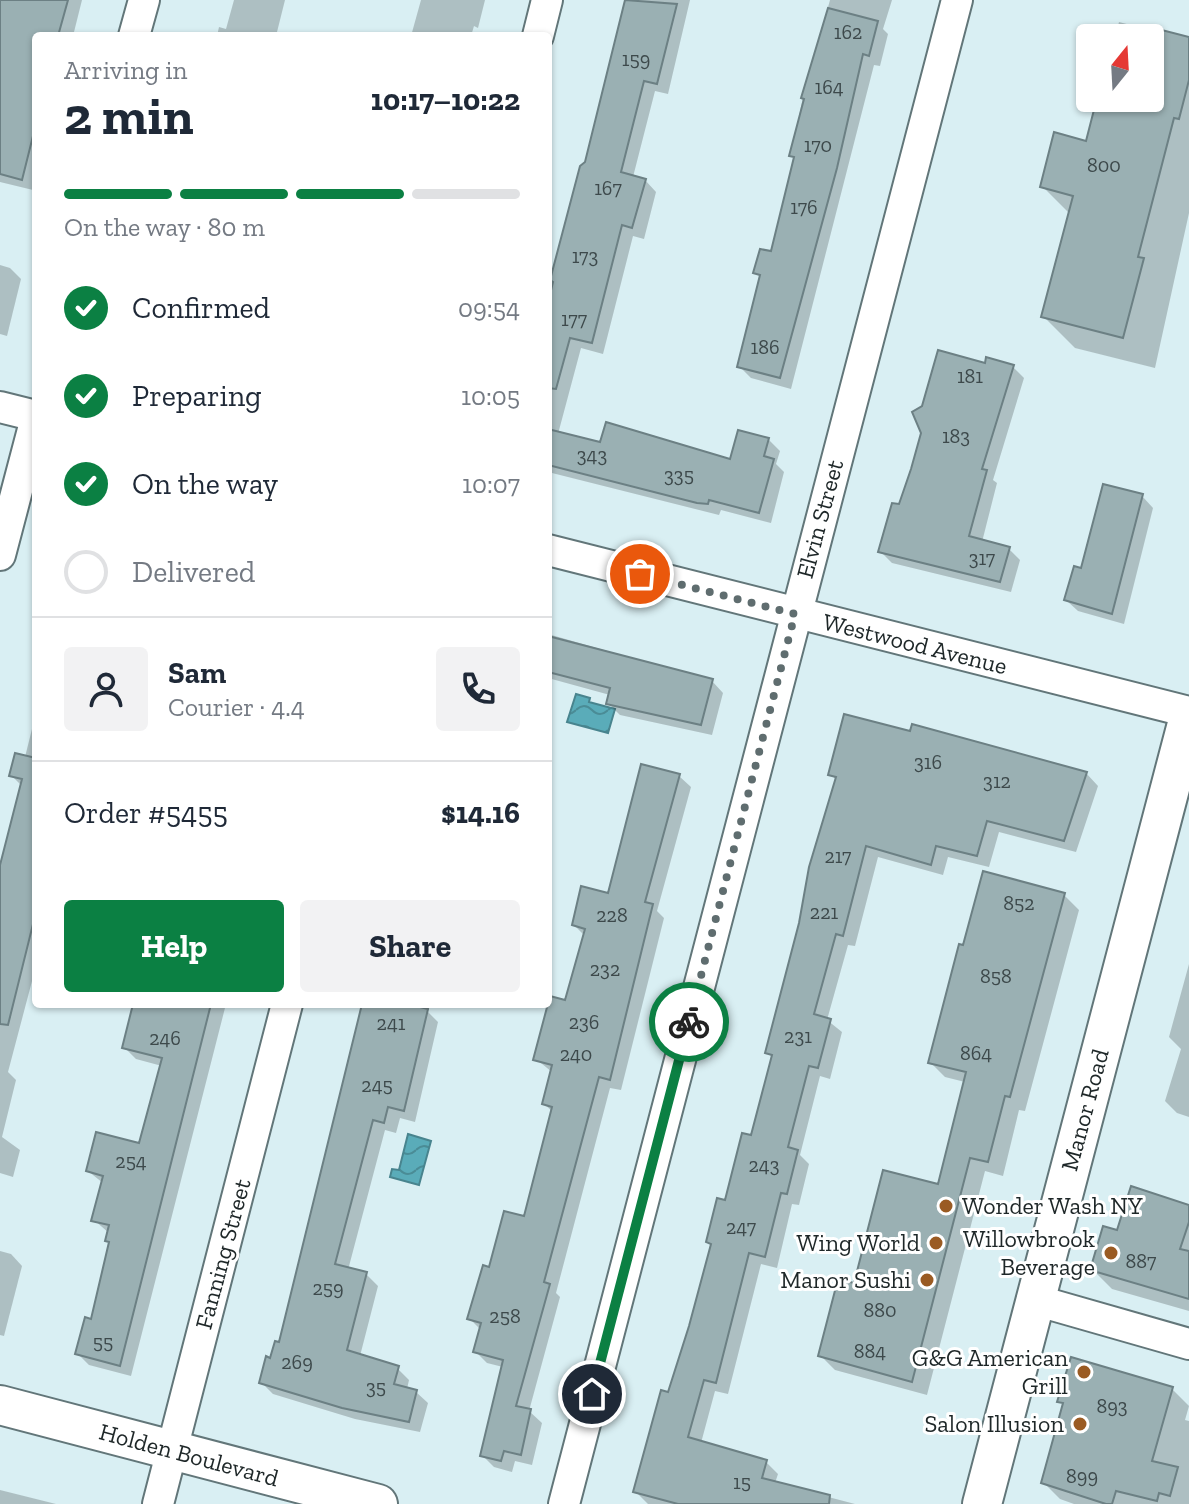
<!DOCTYPE html>
<meta charset="utf-8">
<style>
:root{--surface:#fff;--page:#f2f2f3;--text:#1f2937;--muted:#747a83;--line:#e0e1e3;--accent:#0b8043}
body{margin:0;font-family:"Zilla Slab",serif;background:var(--page);color:var(--text);height:100vh;display:flex;flex-direction:column;font-size:30px;white-space:nowrap}
*{box-sizing:border-box;margin:0}
p{font-size:26px;color:var(--muted)}
.icon{flex:none;width:44px;height:44px;fill:none;stroke:currentColor;stroke-width:2;stroke-linecap:round;stroke-linejoin:round}
.map{position:relative;flex:1;overflow:hidden}
.drawer{position:absolute;left:32px;top:32px;width:520px;height:976px;display:flex;flex-direction:column;background:var(--surface);border-radius:8px;box-shadow:0 2px 6px #0004}
.drawer>*{flex:none}
.needle{width:52px;rotate:18deg}
.controls{position:absolute;left:1076px;top:24px;display:grid;gap:16px}
.controls a{display:grid;place-items:center;width:88px;height:88px;border-radius:8px;background:var(--surface);box-shadow:0 2px 6px #0004;font-size:40px}
.pin{position:absolute;display:grid;place-items:center;width:68px;height:68px;color:#fff;margin:-34px;border:4px solid #fff;border-radius:50%;box-shadow:0 2px 8px #0007}
.courier{position:absolute;display:grid;place-items:center;width:80px;height:80px;margin:-40px;border:6px solid #0b8043;border-radius:50%;background:#fff;color:#222;box-shadow:0 2px 10px #0007}
.overview em{font-style:normal;font-weight:700}
.overview div{display:flex;flex-direction:column-reverse}
.overview{display:flex;align-items:center;justify-content:space-between;height:136px;padding:0 32px}
h1{font-size:52px;font-weight:700;line-height:60px}
.bar{display:grid;grid-template-columns:repeat(4,1fr);gap:12px 8px;align-content:center;height:96px;padding:0 32px}
.bar i{height:10px;border-radius:6px;background:var(--line)}
.bar .active{background:var(--accent)}
.bar p{grid-column:span 4}
.line{display:flex;align-items:center;gap:20px;padding:0 32px;border-top:2px solid var(--line)}
.line div{flex:1}
.round{display:grid;place-items:center;flex:none;width:84px;height:84px;border-radius:8px;background:var(--page)}
ol{padding:0 32px;list-style:none}
li{display:flex;align-items:center;gap:24px;height:88px}
li p{margin-inline-start:auto}
li .icon{padding:8px;border-radius:50%;background:var(--accent);color:#fff;stroke-width:4}
li:last-child{color:var(--muted)}
li i{width:44px;height:44px;border:4px solid var(--line);border-radius:50%}
.cta{display:flex;gap:16px;margin-top:auto;padding:16px 32px}
.cta a{flex:1;height:92px;border-radius:8px;background:var(--accent);color:#fff;font-size:32px;font-weight:700;line-height:92px;text-align:center}
.cta a+a{background:var(--page);color:var(--text)}
.map>svg:first-child{display:block}
.water{fill:url(#water-waves);stroke:#48848e;stroke-width:2}
.shadow{fill:#0003}
.building{fill:#9ab0b3;stroke:#6c8084;stroke-width:2}
.lines{fill:none;stroke-linecap:round;stroke-linejoin:round}
.minor-casing{stroke:#627679;stroke-width:34}
.tertiary-casing{stroke:#627679;stroke-width:42}
.minor{stroke:#fff;stroke-width:30}
.tertiary{stroke:#fff;stroke-width:38}
.done{stroke:#5f6d6f;stroke-width:8;stroke-dasharray:0 14.4}
.route{stroke:#0b8043;stroke-width:10}
.poi-dot{fill:#9a5b23;stroke:#fff;stroke-width:3}
.labels{text-anchor:middle;stroke-width:6;stroke-linejoin:round;paint-order:stroke}
.number-label{font-size:20px;fill:#3d494b}
.street-label{font-size:24px;fill:#1e2728;stroke:#fff}
.poi-label{font-size:24px;fill:#1e2728;stroke:#fff;text-anchor:end}
</style>
<div class="map">
<svg width="1189" height="1504" viewBox="0 0 1189 1504">
<defs>
<pattern id="water-waves" width="16" height="10" patternUnits="userSpaceOnUse" patternTransform="scale(2)"><rect width="16" height="10" fill="#5aacb9"/><path d="M0 5q4-4 8 0t8 0" fill="none" stroke="#4a8c96"/></pattern>
</defs>
<rect width="100%" height="100%" fill="#d9eff3"/>
<!-- water -->
<g class="water">
<polygon points="576,694 590,698 589,702 615,709 608,733 567,722"/>
<polygon points="408,1134 431,1141 419,1185 390,1177 392,1169 399,1170"/>
</g>
<!-- shadow -->
<g class="shadow">
<polygon points="0,0 82,0 73,36 36,36 36,178 33,190 0,182"/>
<polygon points="234,0 285,0 276,36 217,36 219,27 226,29"/>
<polygon points="421,0 485,0 478,28 474,26 471,36 411,36"/>
<polygon points="628,0 690,0 668,94 655,91 633,177 645,180 656,192 644,239 633,236 603,354 581,348 558,434 601,445 732,462 768,439 780,451 776,464 784,472 771,523 721,510 719,515 548,472 548,311"/>
<polygon points="830,0 892,0 883,29 888,34 880,66 874,65 791,389 751,378 739,366 762,278 756,272 772,254 795,159 791,155 803,97"/>
<polygon points="1119,22 1189,40 1189,213 1155,368 1075,348 1044,317 1070,214 1043,187 1088,143 1099,98 1150,98 1150,38 1115,38"/>
<polygon points="0,265 10,268 21,279 7,336 0,334"/>
<polygon points="986,365 1013,367 1024,378 993,480 997,483 982,542 1009,549 1020,560 1011,592 892,563 881,552 900,507"/>
<polygon points="1142,496 1153,508 1124,624 1078,611 1066,600 1083,570"/>
<polygon points="548,634 712,681 723,693 712,735 620,715 608,703 610,695 548,678"/>
<polygon points="36,713 36,966 8,1072 16,1080 2,1137 20,1150 13,1177 0,1173 0,873 23,787 11,775 25,757"/>
<polygon points="1086,773 1098,786 1076,852 999,832 989,867 948,857 943,875 878,857 855,946 848,945 827,1020 842,1032 830,1079 820,1076 800,1155 809,1164 799,1205 792,1204 777,1268 761,1264 728,1394 715,1391 701,1443 766,1462 778,1474 775,1483 855,1504 648,1504 636,1492 670,1394 713,1246 708,1241 753,1138 773,1058 768,1052 837,780 830,774"/>
<polygon points="679,776 691,787 657,911 664,918 621,1090 610,1088 556,1293 560,1297 529,1411 542,1423 532,1465 515,1461 512,1472 494,1467 482,1455 503,1367 487,1363 475,1351 481,1330 469,1318 491,1269 525,1218 553,1112 544,1104 552,1072 536,1059 566,1002 585,936 574,925 609,895"/>
<polygon points="1064,895 1079,910 1025,1111 1019,1110 1003,1176 985,1171 927,1395 835,1370 820,1355 856,1286 939,1187 965,1082 945,1077 930,1062 965,947"/>
<polygon points="1189,964 1189,1117 1177,1113 1165,1101 1181,1049 1169,1037"/>
<polygon points="175,1004 226,1004 131,1376 89,1365 77,1353 92,1321 110,1244 107,1240 109,1233 94,1220 103,1183 88,1171 140,1145 162,1066 136,1059 124,1047"/>
<polygon points="364,1004 419,1004 418,1009 427,1011 438,1022 415,1122 400,1118 396,1133 385,1130 348,1270 366,1274 378,1286 360,1356 397,1368 409,1380 407,1389 416,1392 428,1403 420,1432 355,1419 273,1394 261,1382 280,1345"/>
<polygon points="1189,1207 1189,1311 1112,1289 1092,1269 1118,1233"/>
<polygon points="0,1251 11,1254 22,1266 4,1336 0,1335"/>
<polygon points="1172,1389 1189,1406 1185,1420 1189,1421 1189,1504 1074,1504 1060,1499 1043,1482 1064,1405 1060,1401"/>
<polygon points="0,1490 56,1504 0,1504"/>
</g>
<!-- building -->
<g class="building">
<polygon points="0,0 68,0 58,36 36,36 36,124 22,180 0,174"/>
<polygon points="625,0 677,4 657,84 644,81 621,172 646,179 632,228 622,225 592,343 570,338 556,389 548,388 548,303 553,282 550,280 580,166 585,162"/>
<polygon points="828,8 878,21 869,56 863,54 837,168 780,378 737,367 760,275 753,273 760,249 771,251 794,157 789,156 804,99 801,98"/>
<polygon points="1150,27 1189,37 1189,80 1179,119 1174,118 1138,257 1144,258 1123,338 1041,317 1073,196 1040,187 1054,132 1086,141 1097,98 1150,98"/>
<polygon points="938,350 985,363 986,357 1014,365 982,469 987,470 969,536 1010,547 1000,582 878,552 892,503 899,504 911,469 921,433 912,412 922,406"/>
<polygon points="606,422 730,459 738,430 769,438 764,456 774,459 759,513 709,500 708,504 697,503 548,465 548,429 600,442"/>
<polygon points="1103,484 1143,494 1112,614 1064,600 1074,566 1081,568"/>
<polygon points="548,636 713,679 701,725 606,704 610,688 548,672"/>
<polygon points="844,714 910,731 912,724 1087,772 1064,841 987,821 977,856 936,846 931,865 866,846 843,936 836,934 814,1014 831,1019 818,1068 809,1066 788,1147 798,1150 787,1194 781,1193 765,1257 749,1253 716,1383 704,1380 688,1437 767,1460 762,1478 830,1495 829,1504 678,1504 633,1492 661,1390 668,1392 689,1326 711,1244 706,1242 717,1198 725,1200 742,1133 751,1135 772,1055 765,1053 799,923 809,867 836,777 828,775"/>
<polygon points="15,753 36,758 36,912 8,1025 0,1024 0,865 22,779 9,776"/>
<polygon points="641,764 680,774 645,902 653,904 610,1080 599,1077 544,1282 550,1284 516,1406 531,1409 521,1455 504,1451 501,1461 480,1456 503,1360 473,1352 481,1323 467,1319 483,1265 489,1267 504,1211 524,1216 552,1107 542,1104 552,1065 533,1060 550,996 565,1000 585,929 572,925 581,886 608,893"/>
<polygon points="983,871 1065,893 1010,1097 1005,1096 988,1162 970,1158 912,1382 818,1356 838,1279 854,1283 883,1170 938,1184 966,1072 928,1063 959,944 963,945"/>
<polygon points="133,1004 211,1004 120,1366 75,1354 85,1317 91,1319 109,1242 105,1241 109,1225 91,1221 103,1176 86,1171 96,1132 139,1143 162,1058 122,1048"/>
<polygon points="362,1004 408,1004 428,1009 404,1111 388,1107 384,1123 373,1120 335,1264 367,1272 347,1350 399,1366 394,1384 417,1390 409,1422 342,1408 259,1383 266,1356 270,1358 275,1341 279,1342"/>
<polygon points="1131,1186 1189,1205 1189,1222 1180,1249 1189,1251 1189,1299 1090,1270 1103,1226 1117,1230"/>
<polygon points="1071,1357 1173,1387 1152,1461 1178,1467 1170,1496 1159,1493 1157,1501 1116,1491 1112,1504 1106,1504 1041,1483 1063,1403 1057,1402"/>
</g>
<g class="lines">
<defs>
<g id="minor">
<polyline points="134,36 144,0"/>
<polyline points="538,36 547,0"/>
<polyline points="0,407 36,416"/>
<polyline points="548,550 1189,712"/>
<polyline points="0,555 36,418"/>
<polyline points="1035,1300 1189,1344"/>
<polyline points="158,1504 287,1004"/>
<polyline points="564,1504 957,0"/>
</g>
<g id="tertiary">
<polyline points="0,1405 378,1504"/>
<polyline points="982,1504 1189,716"/>
</g>
</defs>
<!-- minor casing -->
<use href="#minor" class="minor-casing"/>
<!-- tertiary casing -->
<use href="#tertiary" class="tertiary-casing"/>
<!-- minor -->
<use href="#minor" class="minor"/>
<!-- tertiary -->
<use href="#tertiary" class="tertiary"/>
</g>
<g class="lines">
<!-- done -->
<polyline class="done" points="640,574 795,614 689,1022"/>
<!-- route -->
<polyline class="route" points="592,1394 689,1022"/>
</g>
<!-- markers -->
<g class="poi-dot">
<circle cx="946" cy="1206" r="8"/>
<circle cx="936" cy="1243" r="8"/>
<circle cx="1111" cy="1253" r="8"/>
<circle cx="927" cy="1280" r="8"/>
<circle cx="1084" cy="1372" r="8"/>
<circle cx="1080" cy="1424" r="8"/>
</g>
<g class="labels">
<!-- number labels -->
<g class="number-label">
<text x="848" y="39">162</text>
<text x="636" y="66">159</text>
<text x="829" y="94">164</text>
<text x="818" y="152">170</text>
<text x="1104" y="172">800</text>
<text x="608" y="195">167</text>
<text x="804" y="214">176</text>
<text x="585" y="263">173</text>
<text x="574" y="326">177</text>
<text x="765" y="354">186</text>
<text x="970" y="383">181</text>
<text x="956" y="443">183</text>
<text x="592" y="462">343</text>
<text x="679" y="482">335</text>
<text x="982" y="565">317</text>
<text x="928" y="769">316</text>
<text x="997" y="788">312</text>
<text x="838" y="863">217</text>
<text x="1019" y="910">852</text>
<text x="824" y="919">221</text>
<text x="612" y="922">228</text>
<text x="605" y="976">232</text>
<text x="996" y="983">858</text>
<text x="584" y="1029">236</text>
<text x="391" y="1030">241</text>
<text x="798" y="1043">231</text>
<text x="165" y="1045">246</text>
<text x="976" y="1060">864</text>
<text x="576" y="1061">240</text>
<text x="377" y="1092">245</text>
<text x="131" y="1168">254</text>
<text x="764" y="1172">243</text>
<text x="741" y="1234">247</text>
<text x="1141" y="1268">887</text>
<text x="328" y="1295">259</text>
<text x="880" y="1317">880</text>
<text x="505" y="1323">258</text>
<text x="103" y="1349">55</text>
<text x="870" y="1358">884</text>
<text x="297" y="1369">269</text>
<text x="376" y="1394">35</text>
<text x="1112" y="1413">893</text>
<text x="1082" y="1483">899</text>
<text x="742" y="1489">15</text>
</g>
<!-- street labels -->
<g class="street-label">
<text transform="translate(820 519) rotate(-75)" y="8">Elvin Street</text>
<text transform="translate(915 644) rotate(14)" y="8">Westwood Avenue</text>
<text transform="translate(1085 1110) rotate(-75)" y="8">Manor Road</text>
<text transform="translate(223 1254) rotate(-75)" y="8">Fanning Street</text>
<text transform="translate(189 1455) rotate(15)" y="8">Holden Boulevard</text>
</g>
<!-- poi labels -->
<g class="poi-label">
<text x="962" y="1214" text-anchor="start">Wonder Wash NY</text>
<text x="1095" y="1247">Willowbrook<tspan x="1095" dy="28">Beverage</tspan></text>
<text x="920" y="1251">Wing World</text>
<text x="911" y="1288">Manor Sushi</text>
<text x="1068" y="1366">G&amp;G American<tspan x="1068" dy="28">Grill</tspan></text>
<text x="1064" y="1432">Salon Illusion</text>
</g>
</g>
</svg>
<div class="controls">
<a><svg class="needle" viewBox="-14 -14 28 28"><path d="M0-13l5 13h-10z" fill="#e53935"/><path d="M0 13l5-13h-10z" fill="#747a83"/></svg></a>
</div>
<div class="pin" style="left:640px;top:574px;background:#ea580c"><svg class="icon" aria-label="bag" viewBox="0 0 24 24"><path d="M5 8h14l-1 12H6zM9 8a3 3 0 0 1 6 0"/></svg></div>
<div class="pin" style="left:592px;top:1394px;background:#1f2937"><svg class="icon" aria-label="home" viewBox="0 0 24 24"><path d="M3 11l9-7 9 7M6 9v11h12V9"/></svg></div>
<div class="courier" style="left:689px;top:1022px"><svg class="icon" aria-label="bike" viewBox="0 0 24 24"><circle cx="6" cy="16" r="4"/><circle cx="18" cy="16" r="4"/><path d="M6 16l4-8h5l3 8M10 8l3 8H6M13 5h3"/></svg></div>
<section class="drawer">
<div class="overview"><div><h1>2 min</h1><p>Arriving in</p></div><em>10:17–10:22</em></div>
<div class="bar"><i class="active"></i><i class="active"></i><i class="active"></i><i></i><p>On the way · 80 m</p></div>
<ol>
<li><svg class="icon" aria-label="check" viewBox="0 0 24 24"><path d="M5 12l5 5 9-10"/></svg>Confirmed<p>09:54</p></li>
<li><svg class="icon" aria-label="check" viewBox="0 0 24 24"><path d="M5 12l5 5 9-10"/></svg>Preparing<p>10:05</p></li>
<li><svg class="icon" aria-label="check" viewBox="0 0 24 24"><path d="M5 12l5 5 9-10"/></svg>On the way<p>10:07</p></li>
<li><i></i>Delivered</li>
</ol>
<div class="line" style="height:144px"><a class="round"><svg class="icon" aria-label="person" viewBox="0 0 24 24"><circle cx="12" cy="8" r="4"/><path d="M4 21q1-7 8-7t8 7"/></svg></a><div><b>Sam</b><p>Courier · 4.4</p></div><a class="round"><svg class="icon" aria-label="phone" viewBox="0 0 24 24"><path d="M5 4h4l2 5-3 2q2 4 5 5l2-3 5 2v4C11 20 4 13 5 4z"/></svg></a></div>
<div class="line" style="height:104px"><div>Order #5455</div><b>$14.16</b></div>
<div class="cta"><a>Help</a><a>Share</a></div>
</section>
</div>
